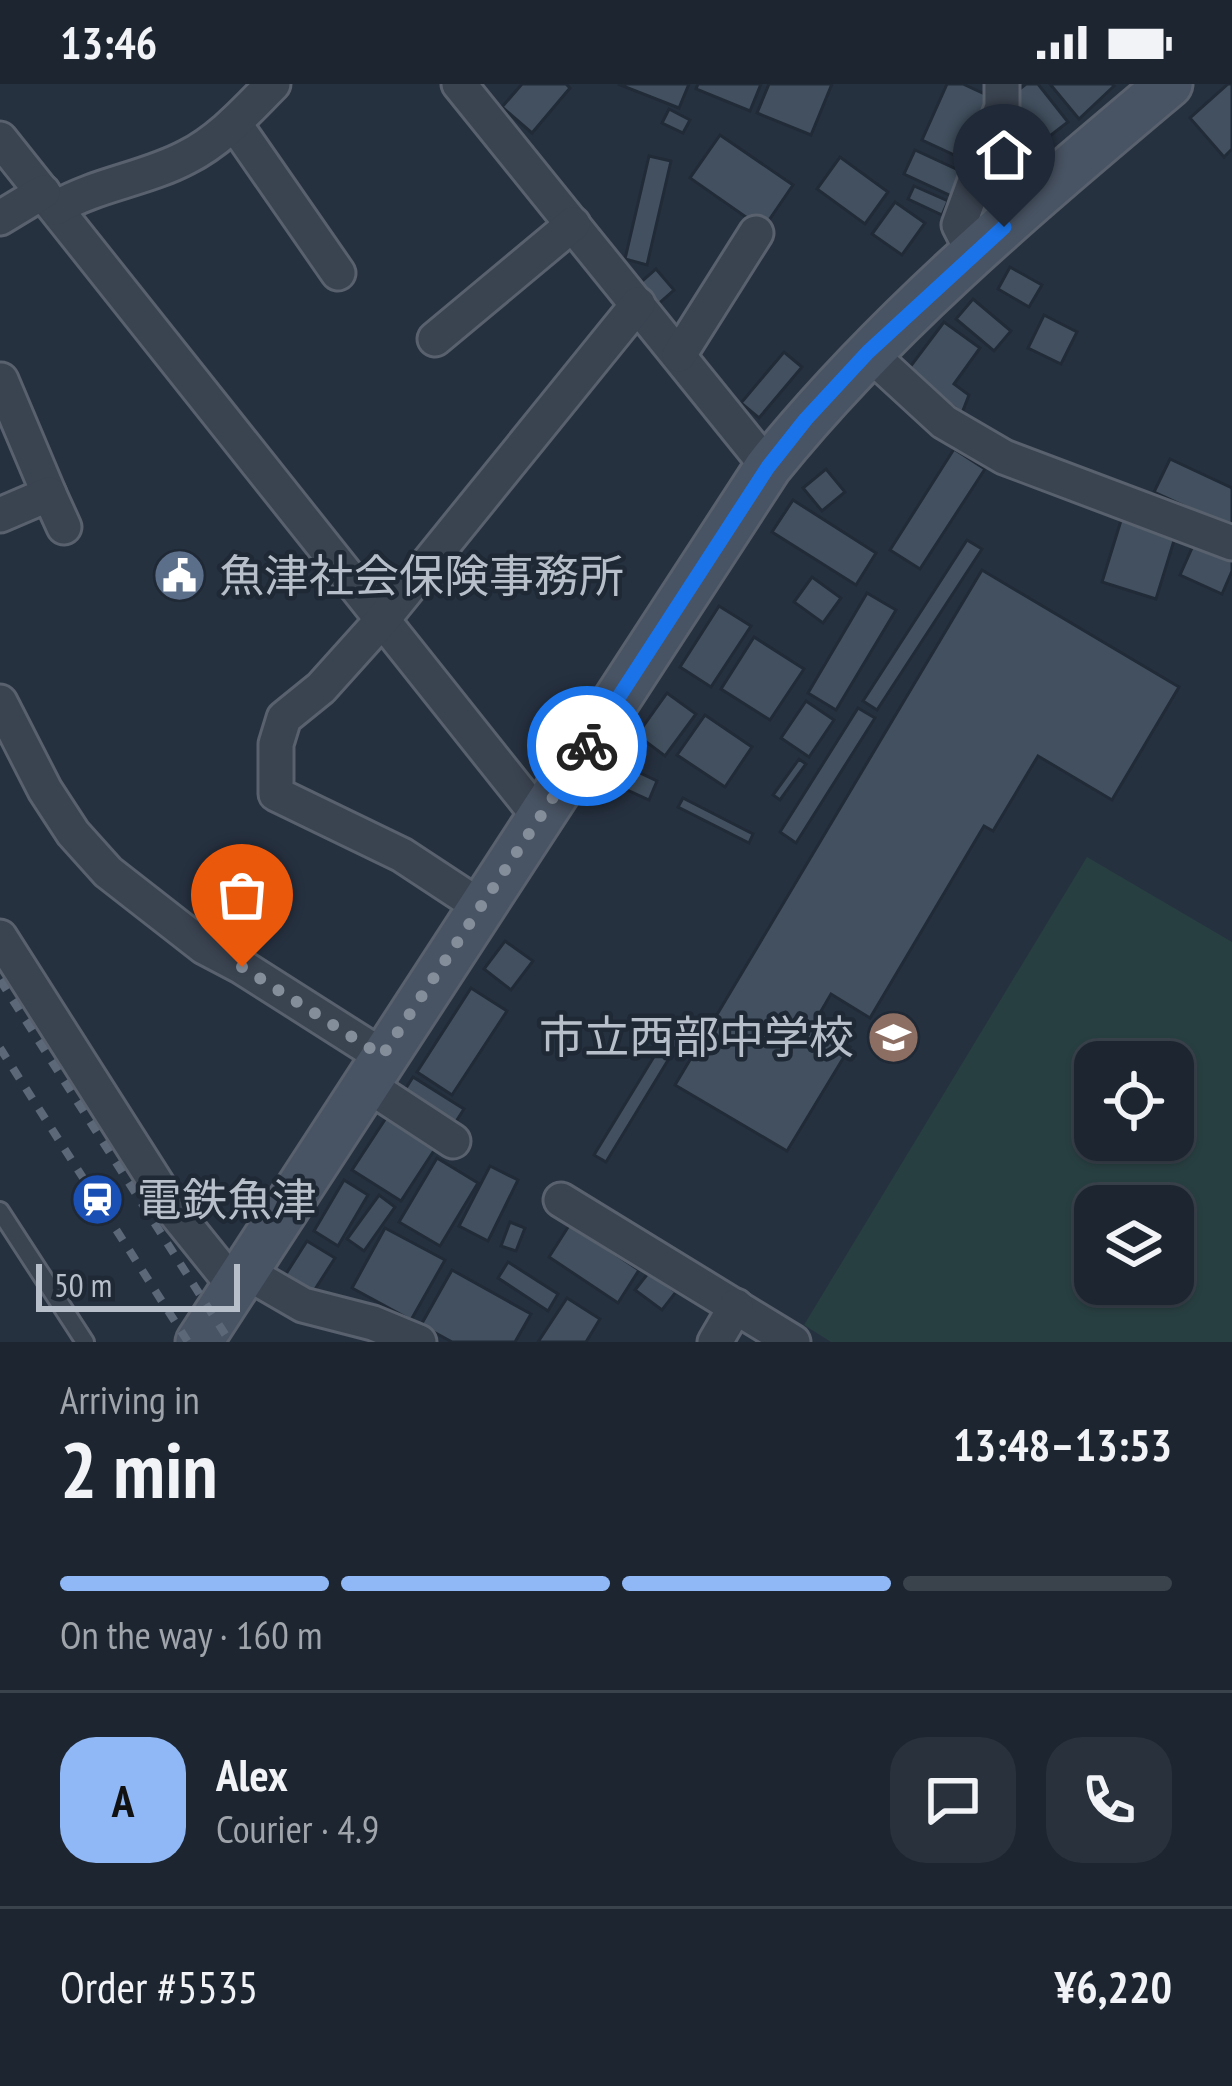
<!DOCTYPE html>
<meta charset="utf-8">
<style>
:root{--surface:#1c2530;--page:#29313c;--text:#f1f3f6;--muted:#a0a5ab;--line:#3a424c;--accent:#90b8f6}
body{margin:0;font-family:"PT Sans Narrow","Noto Sans JP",sans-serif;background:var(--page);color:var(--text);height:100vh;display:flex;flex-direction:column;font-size:45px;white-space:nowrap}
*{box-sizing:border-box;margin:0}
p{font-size:39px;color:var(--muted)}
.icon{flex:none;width:66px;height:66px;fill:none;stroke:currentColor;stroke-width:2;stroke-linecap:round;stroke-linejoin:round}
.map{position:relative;height:1258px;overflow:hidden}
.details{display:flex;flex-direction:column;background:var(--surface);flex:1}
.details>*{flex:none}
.tools{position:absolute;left:1074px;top:957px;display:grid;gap:24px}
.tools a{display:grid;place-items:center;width:120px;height:120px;border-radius:24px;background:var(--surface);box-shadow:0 3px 9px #0004,0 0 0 3px var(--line);font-size:60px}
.scale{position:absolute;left:36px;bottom:30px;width:204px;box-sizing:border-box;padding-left:12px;border:6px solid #b7bfca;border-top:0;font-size:33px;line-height:42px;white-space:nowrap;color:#b7bfca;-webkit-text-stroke:9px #1f2835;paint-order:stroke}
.pin{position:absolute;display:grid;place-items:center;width:102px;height:102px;color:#fff;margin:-123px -51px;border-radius:50% 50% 50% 0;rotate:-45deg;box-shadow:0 0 12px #0007}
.pin .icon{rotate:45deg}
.courier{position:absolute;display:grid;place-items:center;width:120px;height:120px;margin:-60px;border:9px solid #1a73e8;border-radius:50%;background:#fff;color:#222;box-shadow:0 3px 15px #0007}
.summary em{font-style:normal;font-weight:600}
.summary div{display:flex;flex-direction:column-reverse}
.summary{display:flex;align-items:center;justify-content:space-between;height:204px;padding:0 60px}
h1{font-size:78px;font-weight:600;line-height:90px}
.bar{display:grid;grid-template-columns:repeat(4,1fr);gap:18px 12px;align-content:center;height:144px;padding:0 60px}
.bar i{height:15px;border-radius:9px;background:var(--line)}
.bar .on{background:var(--accent)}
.bar p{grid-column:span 4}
.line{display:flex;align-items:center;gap:30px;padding:0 60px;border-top:3px solid var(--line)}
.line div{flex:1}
.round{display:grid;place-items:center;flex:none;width:126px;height:126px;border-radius:36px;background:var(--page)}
.status{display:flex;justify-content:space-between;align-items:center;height:84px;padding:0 60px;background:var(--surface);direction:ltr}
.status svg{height:33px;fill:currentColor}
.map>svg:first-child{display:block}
.green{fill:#283f41;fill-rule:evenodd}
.building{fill:#42505f;stroke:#212a37;stroke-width:3}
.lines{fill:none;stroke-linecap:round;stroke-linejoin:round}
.service-casing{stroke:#58616d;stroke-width:22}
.minor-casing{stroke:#58616d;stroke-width:39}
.secondary-casing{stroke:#58616d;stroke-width:51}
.service{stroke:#3a4350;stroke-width:16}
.minor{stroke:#3a4350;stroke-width:33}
.secondary{stroke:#485363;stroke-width:45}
.rail{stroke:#5c6877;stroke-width:8;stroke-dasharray:12 12;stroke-linecap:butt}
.done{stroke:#848d9a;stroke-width:12;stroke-dasharray:0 21.6}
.route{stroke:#1a73e8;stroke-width:15}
.labels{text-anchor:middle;stroke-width:9;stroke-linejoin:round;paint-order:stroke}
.poi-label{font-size:45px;fill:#b7bfca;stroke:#1f2835;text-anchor:start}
</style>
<div class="status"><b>13:46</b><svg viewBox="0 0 49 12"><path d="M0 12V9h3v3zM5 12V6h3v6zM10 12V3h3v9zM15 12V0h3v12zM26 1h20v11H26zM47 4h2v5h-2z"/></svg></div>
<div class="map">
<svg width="1232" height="1258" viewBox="0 0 1232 1258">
<rect width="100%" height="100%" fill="#263140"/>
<!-- green -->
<path class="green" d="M1087 773 1232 858V1258H831L804 1241ZM1095 978H1173V1056H1095ZM1095 1122H1173V1200H1095Z"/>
<!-- building -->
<g class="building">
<polygon points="522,0 566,0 570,4 532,49 502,23"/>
<polygon points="618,0 689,0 679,24"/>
<polygon points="698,0 761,0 750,27 696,5"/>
<polygon points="769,0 832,0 811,51 757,29"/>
<polygon points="947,0 963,0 991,13 963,75 922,56"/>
<polygon points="1026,0 1038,0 1068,38 1042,58 1007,15"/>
<polygon points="1050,0 1112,0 1114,2 1079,35"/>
<polygon points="1228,0 1232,0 1232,65 1224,73 1190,34"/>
<polygon points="669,25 690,36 683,49 662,39"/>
<polygon points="720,51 793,101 763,145 690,94"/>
<polygon points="915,66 969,91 958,115 904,90"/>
<polygon points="649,72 671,77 647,181 625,175"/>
<polygon points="840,73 888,108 865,140 817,105"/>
<polygon points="914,102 948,117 942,131 908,115"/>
<polygon points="895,118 925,139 902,171 872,150"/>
<polygon points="1010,183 1042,201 1029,223 998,205"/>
<polygon points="656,185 674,206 657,221 639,200"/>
<polygon points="973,215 1011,247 994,267 956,235"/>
<polygon points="1044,231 1077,248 1061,280 1028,264"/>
<polygon points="944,238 980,264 954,300 969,311 962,329 907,287"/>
<polygon points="784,268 802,283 759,334 741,319"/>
<polygon points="954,365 985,385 920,485 890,466"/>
<polygon points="1170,375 1232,404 1232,444 1154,408"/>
<polygon points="826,385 845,408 822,427 803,404"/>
<polygon points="793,416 876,469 856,501 772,448"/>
<polygon points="1123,430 1177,447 1156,515 1102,498"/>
<polygon points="1196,455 1232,471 1232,487 1222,510 1180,491"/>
<polygon points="967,456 982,465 877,626 863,617"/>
<polygon points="982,486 1179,603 1112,716 1038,672 993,747 984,742 870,934 831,910 813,941 850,963 787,1067 675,1001"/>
<polygon points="812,493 841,514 823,539 794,518"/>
<polygon points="867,509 896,526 836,626 808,609"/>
<polygon points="719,522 751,542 711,603 680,583"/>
<polygon points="754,553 804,585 770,636 721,605"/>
<polygon points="667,609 696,630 665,672 637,651"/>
<polygon points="806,617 834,636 809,673 781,654"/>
<polygon points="858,624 875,634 796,759 780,748"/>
<polygon points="705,631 752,663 725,703 677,671"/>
<polygon points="799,675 806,680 780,716 773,711"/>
<polygon points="619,679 657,697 649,716 610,698"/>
<polygon points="683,714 753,750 749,759 678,723"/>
<polygon points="505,857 533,877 511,906 484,885"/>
<polygon points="471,904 507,927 452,1011 417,988"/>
<polygon points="672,943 684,950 606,1078 594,1071"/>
<polygon points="413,993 464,1025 450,1047 399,1015"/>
<polygon points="386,1034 435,1065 401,1117 352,1086"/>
<polygon points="437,1074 478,1099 440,1162 399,1138"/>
<polygon points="490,1082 518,1096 488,1157 459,1142"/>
<polygon points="344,1096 368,1111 338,1162 314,1147"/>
<polygon points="379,1111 395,1123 364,1167 347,1155"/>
<polygon points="510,1138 525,1144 516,1167 501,1162"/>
<polygon points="570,1140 639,1186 618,1219 549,1173"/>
<polygon points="385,1144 445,1176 411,1236 352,1204"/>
<polygon points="307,1157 335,1174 312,1210 284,1193"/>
<polygon points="508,1178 558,1210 548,1227 498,1194"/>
<polygon points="452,1186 531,1230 515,1258 452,1258 421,1241"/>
<polygon points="649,1188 676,1208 662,1226 635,1206"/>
<polygon points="567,1214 600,1235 586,1258 538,1258"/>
</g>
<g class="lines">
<defs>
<polyline id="service" points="0,1127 85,1258"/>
<g id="minor">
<polyline points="459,0 768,383"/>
<polyline points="234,39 338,189"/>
<polyline points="0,55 540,734"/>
<path d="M56 124C97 100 146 95 187 73 221 56 247 26 273 0"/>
<polyline points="0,134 43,108"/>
<polyline points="974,170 959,141 1002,23 1002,0"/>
<polyline points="435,255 573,140"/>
<polyline points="869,269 944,338 1004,373 1232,459"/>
<polyline points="679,271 756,149"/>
<polyline points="1,296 49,410"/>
<polyline points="0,431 49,410 64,443"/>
<polyline points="0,618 45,706 73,749 108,788 204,863 242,883 382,972"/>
<polyline points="481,823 402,771 276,710 276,660 284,634 321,604 383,535 638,220"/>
<polyline points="0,853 174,1127 235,1203"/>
<polyline points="366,1000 453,1057"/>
<polyline points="561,1116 793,1258"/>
<polyline points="244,1187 303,1221 373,1239 419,1258"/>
<polyline points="715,1258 736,1222"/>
</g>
<path id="secondary" d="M199 1258 768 383C884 239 1028 119 1169 0"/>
</defs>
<!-- service casing -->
<use href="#service" class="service-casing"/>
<!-- minor casing -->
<use href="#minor" class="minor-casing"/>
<!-- secondary casing -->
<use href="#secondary" class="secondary-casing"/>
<!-- service -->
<use href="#service" class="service"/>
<!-- minor -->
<use href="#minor" class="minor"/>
<!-- secondary -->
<use href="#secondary" class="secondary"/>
<!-- rail -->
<g class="rail">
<polyline points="0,896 230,1258"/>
<polyline points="0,964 188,1258"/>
</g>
</g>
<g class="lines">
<!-- done -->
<polyline class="done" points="242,883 382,972 587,662"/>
<!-- route -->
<polyline class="route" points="587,662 768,383 806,335 868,268 1004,143"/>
</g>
<!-- icons -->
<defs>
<symbol id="civic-disc" viewBox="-11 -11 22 22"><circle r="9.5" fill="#5c6f8a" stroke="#1f2835"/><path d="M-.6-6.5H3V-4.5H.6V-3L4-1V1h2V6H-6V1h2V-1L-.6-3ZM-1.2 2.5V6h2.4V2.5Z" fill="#fff"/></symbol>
<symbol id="school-disc" viewBox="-11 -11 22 22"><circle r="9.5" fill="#8d6e63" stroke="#1f2835"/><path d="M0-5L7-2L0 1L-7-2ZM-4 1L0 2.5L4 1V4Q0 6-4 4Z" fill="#fff"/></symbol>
<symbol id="station-disc" viewBox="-11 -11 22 22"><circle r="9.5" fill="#1a4fb4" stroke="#1f2835"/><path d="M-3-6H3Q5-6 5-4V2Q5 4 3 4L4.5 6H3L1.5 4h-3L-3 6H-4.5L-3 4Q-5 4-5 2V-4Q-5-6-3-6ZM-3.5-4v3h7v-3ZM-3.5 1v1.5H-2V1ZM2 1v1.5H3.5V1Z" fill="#fff"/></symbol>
</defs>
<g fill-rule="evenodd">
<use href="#civic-disc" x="150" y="462" width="59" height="59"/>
<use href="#school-disc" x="864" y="924" width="59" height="59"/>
<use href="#station-disc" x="68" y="1086" width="59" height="59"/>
</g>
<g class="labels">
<!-- poi labels -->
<g class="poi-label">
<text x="219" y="508">魚津社会保険事務所</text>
<text x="854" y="969" text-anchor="end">市立西部中学校</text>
<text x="137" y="1132">電鉄魚津</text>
</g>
</g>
</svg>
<div class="tools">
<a><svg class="icon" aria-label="locate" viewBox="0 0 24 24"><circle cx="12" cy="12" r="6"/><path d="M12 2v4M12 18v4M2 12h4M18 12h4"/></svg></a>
<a><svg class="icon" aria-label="layers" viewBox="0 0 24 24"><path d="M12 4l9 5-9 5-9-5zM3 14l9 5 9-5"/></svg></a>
</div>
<div class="scale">50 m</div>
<div class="pin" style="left:242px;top:883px;background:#ea580c"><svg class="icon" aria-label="bag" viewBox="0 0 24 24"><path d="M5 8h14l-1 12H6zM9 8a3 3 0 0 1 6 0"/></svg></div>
<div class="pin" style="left:1004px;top:143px;background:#1f2937"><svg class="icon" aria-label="home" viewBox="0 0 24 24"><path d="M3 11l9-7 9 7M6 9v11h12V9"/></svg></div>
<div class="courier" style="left:587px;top:662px"><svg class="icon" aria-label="bike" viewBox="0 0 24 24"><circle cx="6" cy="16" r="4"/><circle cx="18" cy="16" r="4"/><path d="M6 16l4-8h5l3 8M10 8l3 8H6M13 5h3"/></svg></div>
</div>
<section class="details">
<div class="summary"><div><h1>2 min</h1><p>Arriving in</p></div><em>13:48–13:53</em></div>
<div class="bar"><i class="on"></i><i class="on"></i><i class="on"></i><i></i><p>On the way · 160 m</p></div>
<div class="line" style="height:216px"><b class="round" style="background:var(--accent);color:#111">A</b><div><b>Alex</b><p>Courier · 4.9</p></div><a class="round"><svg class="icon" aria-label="chat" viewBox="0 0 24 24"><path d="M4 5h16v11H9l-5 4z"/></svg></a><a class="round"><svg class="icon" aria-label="phone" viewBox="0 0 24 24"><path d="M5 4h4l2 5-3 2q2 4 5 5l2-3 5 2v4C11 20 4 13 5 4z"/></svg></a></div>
<div class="line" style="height:156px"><div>Order #5535</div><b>¥6,220</b></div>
</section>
